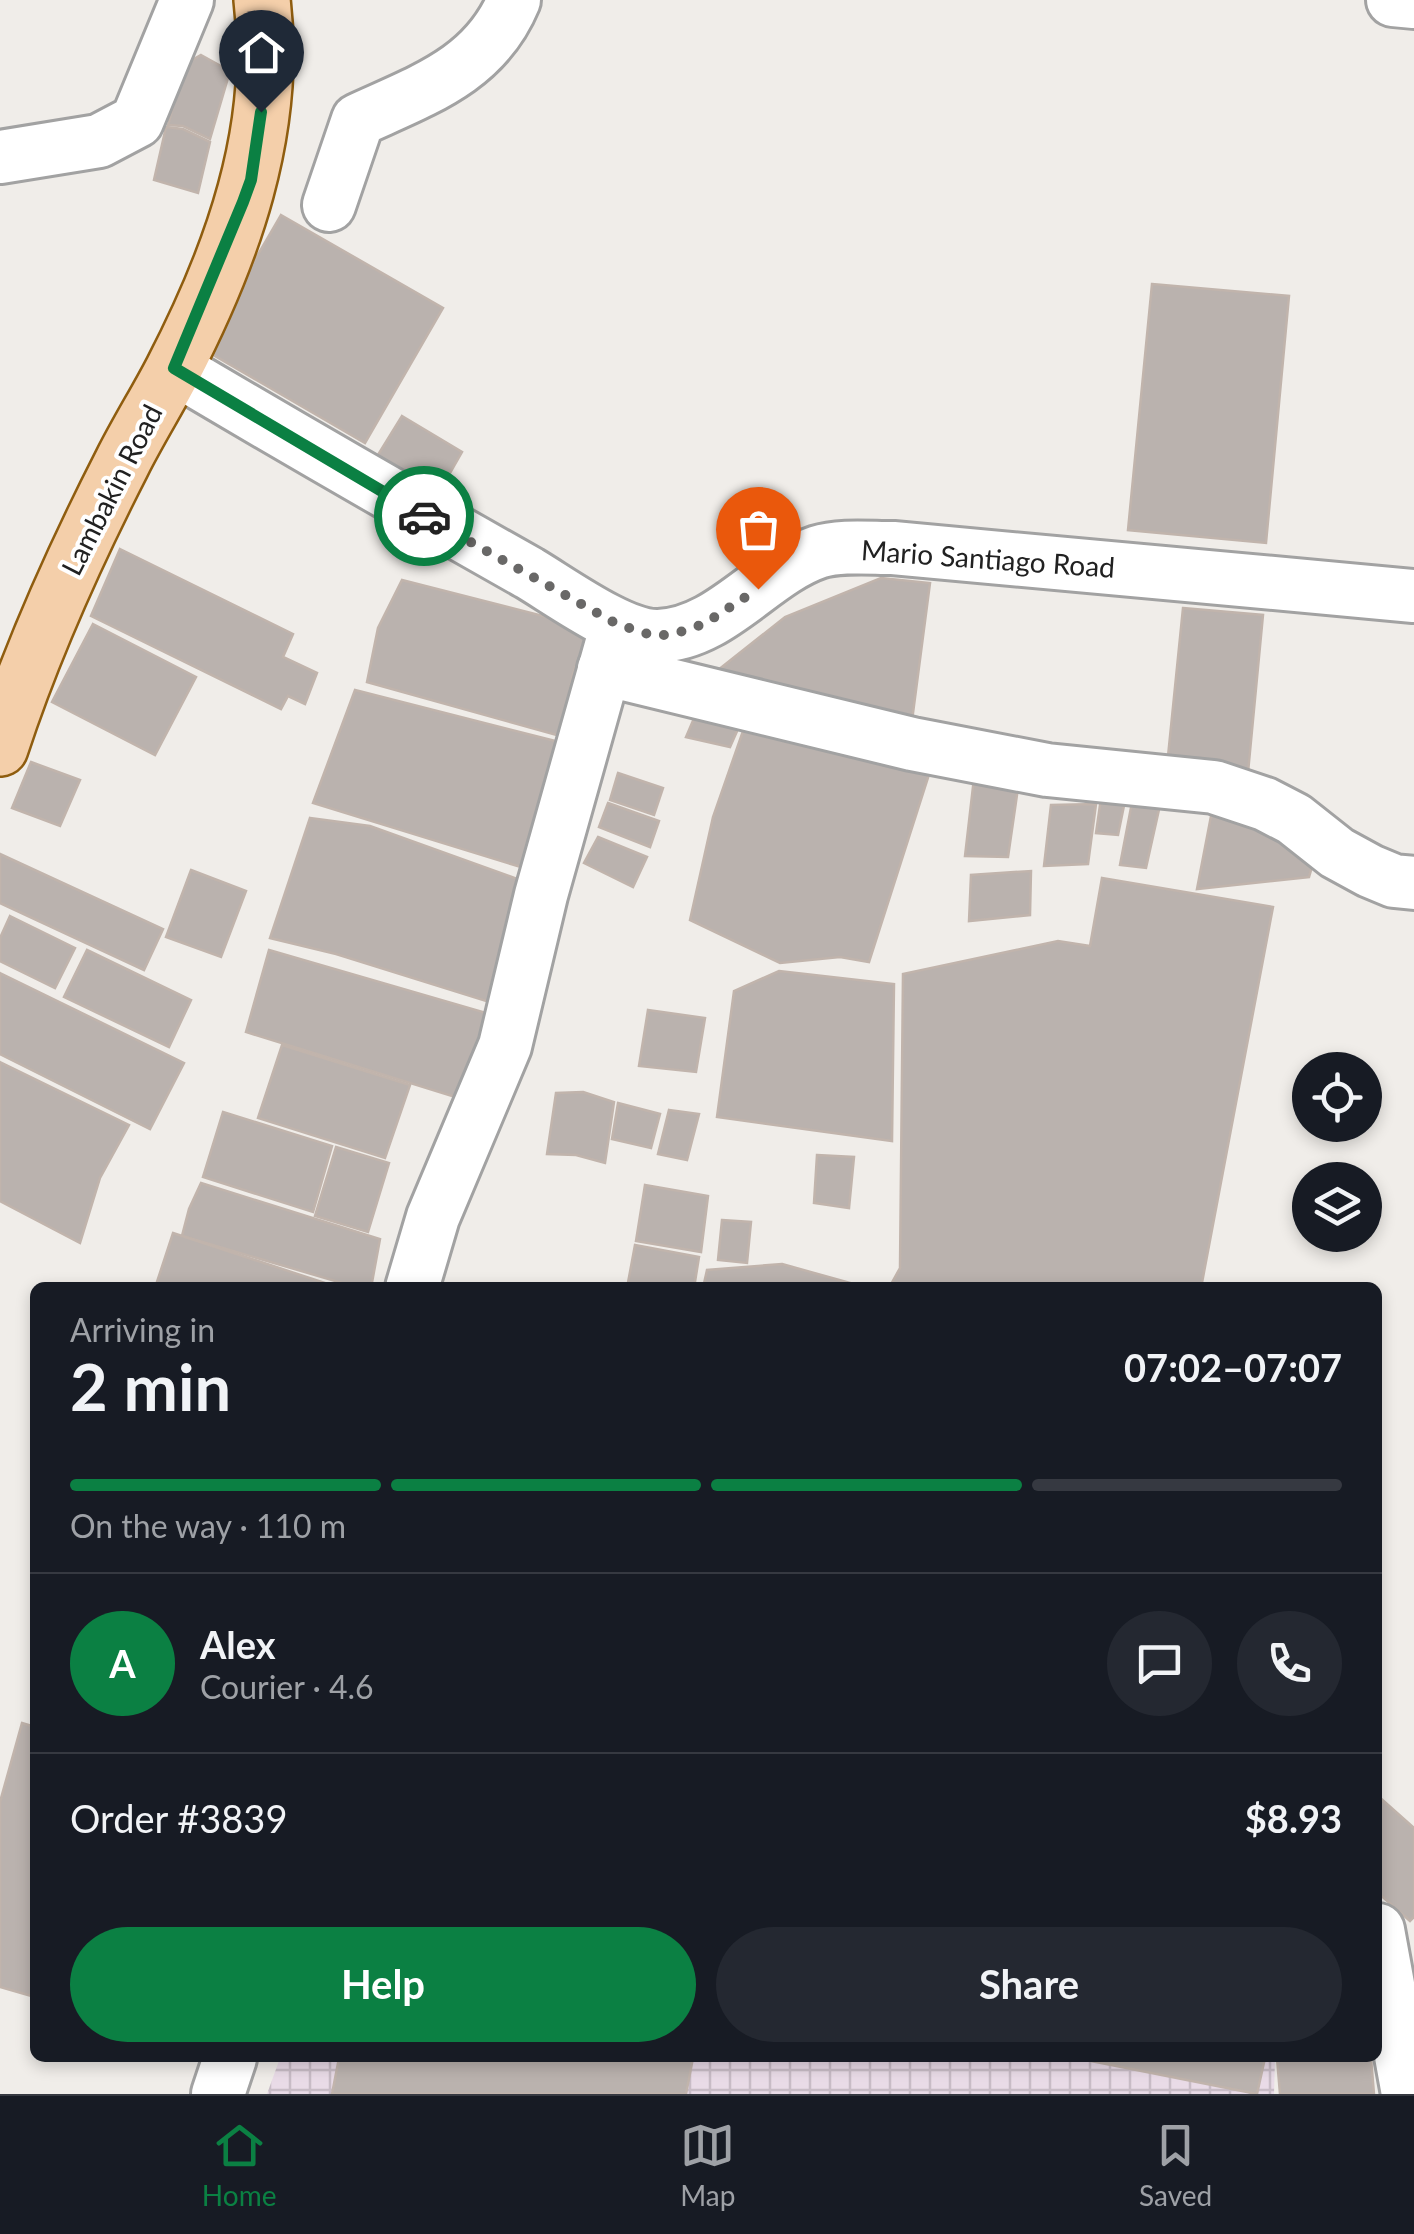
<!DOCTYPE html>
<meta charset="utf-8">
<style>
:root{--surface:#171b24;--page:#242831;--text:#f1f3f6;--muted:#9ea1a6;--line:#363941;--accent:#0b8043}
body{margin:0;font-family:Lato,sans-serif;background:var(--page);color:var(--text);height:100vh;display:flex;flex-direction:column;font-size:38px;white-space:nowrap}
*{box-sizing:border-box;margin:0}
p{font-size:32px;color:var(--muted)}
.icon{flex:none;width:55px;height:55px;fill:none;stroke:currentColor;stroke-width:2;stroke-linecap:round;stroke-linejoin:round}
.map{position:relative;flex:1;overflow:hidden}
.side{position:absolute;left:30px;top:1282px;width:1352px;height:780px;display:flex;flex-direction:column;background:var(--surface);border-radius:15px;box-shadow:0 5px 15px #0003}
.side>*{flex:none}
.controls{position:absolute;left:1292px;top:1052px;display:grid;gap:20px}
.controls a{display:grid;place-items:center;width:90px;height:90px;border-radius:50%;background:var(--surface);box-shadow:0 5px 15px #0003;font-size:50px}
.pin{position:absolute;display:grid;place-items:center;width:85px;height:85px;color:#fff;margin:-102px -42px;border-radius:50% 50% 50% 0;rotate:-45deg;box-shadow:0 0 10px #0007}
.pin .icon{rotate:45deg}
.courier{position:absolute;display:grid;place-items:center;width:100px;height:100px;margin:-50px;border:8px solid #0b8043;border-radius:50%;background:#fff;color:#222;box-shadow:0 2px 12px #0007}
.overview em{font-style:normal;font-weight:700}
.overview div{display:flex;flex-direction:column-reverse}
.overview{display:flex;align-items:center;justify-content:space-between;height:170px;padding:0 40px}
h1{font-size:65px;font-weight:700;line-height:75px}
.bar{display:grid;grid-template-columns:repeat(4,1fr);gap:15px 10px;align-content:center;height:120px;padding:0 40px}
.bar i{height:12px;border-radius:8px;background:var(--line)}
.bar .on{background:var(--accent)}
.bar p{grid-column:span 4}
.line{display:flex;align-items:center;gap:25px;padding:0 40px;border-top:2px solid var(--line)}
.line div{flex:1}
.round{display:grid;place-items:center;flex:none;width:105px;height:105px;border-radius:52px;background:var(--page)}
.primary-button{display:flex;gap:20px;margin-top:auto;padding:20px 40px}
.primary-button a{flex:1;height:115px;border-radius:60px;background:var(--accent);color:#fff;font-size:40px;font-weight:700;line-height:115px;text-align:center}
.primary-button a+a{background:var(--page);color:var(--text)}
.tabs{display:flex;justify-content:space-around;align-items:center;height:140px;border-top:2px solid var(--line);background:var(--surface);font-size:28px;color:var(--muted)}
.tabs a{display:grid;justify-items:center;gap:5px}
.tabs .on{color:var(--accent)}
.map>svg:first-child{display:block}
.industrial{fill:url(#industrial-grid)}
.building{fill:#bab2ae;stroke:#c1b4ac;stroke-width:2.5}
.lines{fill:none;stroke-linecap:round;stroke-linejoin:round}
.minor-casing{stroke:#a2a2a2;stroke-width:58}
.major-casing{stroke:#8f5d0f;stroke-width:60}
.minor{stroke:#fff;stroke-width:52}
.major{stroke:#f4cfaa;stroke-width:55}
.done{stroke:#696867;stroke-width:10;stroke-dasharray:0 18}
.route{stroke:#0b8043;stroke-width:12}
.labels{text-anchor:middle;stroke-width:8;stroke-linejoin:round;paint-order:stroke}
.street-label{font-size:28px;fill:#212121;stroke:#fff}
</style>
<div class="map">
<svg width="1414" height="2094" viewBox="0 0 1414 2094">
<defs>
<pattern id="industrial-grid" width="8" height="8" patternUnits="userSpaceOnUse" patternTransform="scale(2.5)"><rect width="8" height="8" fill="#e9dbe7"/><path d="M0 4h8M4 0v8" fill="none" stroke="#c8bcc6"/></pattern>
</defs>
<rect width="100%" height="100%" fill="#f0ede9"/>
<!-- industrial -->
<polygon class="industrial" points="280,2058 1275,2058 1274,2094 267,2094"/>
<!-- building -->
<g class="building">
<polygon points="201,55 230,71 210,139 183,126 168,125 185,64"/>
<polygon points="166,127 183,129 210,142 198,193 154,180"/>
<polygon points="281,215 443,308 365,443 203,349"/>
<polygon points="1152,284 1289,296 1266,543 1128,530"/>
<polygon points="402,416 462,452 438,494 376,458"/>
<polygon points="120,549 293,634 283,657 317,673 305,704 288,696 281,709 91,616"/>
<polygon points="881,578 930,583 910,736 698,686 785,617"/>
<polygon points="402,580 590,628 573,674 560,736 367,682 378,628"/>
<polygon points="1183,608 1263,615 1247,783 1166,776"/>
<polygon points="93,624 196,677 155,755 52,702"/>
<polygon points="355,690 559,742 524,868 313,803"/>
<polygon points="701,702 745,713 730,747 686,737"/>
<polygon points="750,711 933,762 869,962 840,957 780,963 690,920 713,817"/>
<polygon points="31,762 80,780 60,826 12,808"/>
<polygon points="618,773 663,788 654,815 610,800"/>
<polygon points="974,778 1019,781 1008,857 965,856"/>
<polygon points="1102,791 1127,791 1118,835 1096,833"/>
<polygon points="1134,792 1162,796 1146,868 1120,865"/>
<polygon points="608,803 659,821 650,847 599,827"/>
<polygon points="1096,804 1088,864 1044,866 1051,805"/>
<polygon points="1212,811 1318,846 1309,877 1197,889"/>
<polygon points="310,818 370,826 526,882 502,1006 336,954 270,938"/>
<polygon points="598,837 647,857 633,887 584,863"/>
<polygon points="0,854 163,929 144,970 0,903"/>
<polygon points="191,870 246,891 221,957 166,937"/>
<polygon points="1031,871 1030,915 969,921 971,875"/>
<polygon points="1102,878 1273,907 1201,1288 889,1288 900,1268 903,974 1058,941 1090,946"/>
<polygon points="10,916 75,948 55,988 0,961 0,938"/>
<polygon points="87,950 191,1000 169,1047 64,997"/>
<polygon points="269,950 500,1017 468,1101 246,1032"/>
<polygon points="779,971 894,984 892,1141 717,1117 734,991"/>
<polygon points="0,973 184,1063 150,1129 0,1054"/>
<polygon points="648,1010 705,1018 696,1072 639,1066"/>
<polygon points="282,1045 410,1085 385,1158 258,1118"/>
<polygon points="0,1062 129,1125 100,1178 80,1243 0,1201"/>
<polygon points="583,1092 614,1102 605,1163 576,1155 547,1154 556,1093"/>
<polygon points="618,1103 660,1114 651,1148 612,1139"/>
<polygon points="669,1110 699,1114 687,1160 658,1154"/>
<polygon points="223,1112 332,1146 313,1212 203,1177"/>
<polygon points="336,1147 389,1163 368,1232 315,1216"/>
<polygon points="817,1155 854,1157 849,1208 814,1203"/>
<polygon points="201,1183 380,1239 371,1288 359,1288 182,1236 189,1209"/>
<polygon points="645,1185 708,1196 701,1252 636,1241"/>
<polygon points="722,1220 751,1222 747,1263 718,1260"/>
<polygon points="173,1233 340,1288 155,1288"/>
<polygon points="635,1245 699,1257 694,1288 627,1288"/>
<polygon points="782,1264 868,1288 703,1288 707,1270"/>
<polygon points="22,1723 35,1727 35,1997 0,1987 0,1802"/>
<polygon points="1378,1796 1414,1828 1414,1917 1410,1921 1378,1893"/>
<polygon points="339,2058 693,2058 686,2094 332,2094"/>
<polygon points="1076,2058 1265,2058 1257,2094"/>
<polygon points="1277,2058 1371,2058 1374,2094 1280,2094"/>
</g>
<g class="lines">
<defs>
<g id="minor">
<polyline points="1393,0 1414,2"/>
<polyline points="0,157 99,141 137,121 187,0"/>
<path d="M329 205 358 120C423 90 485 70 514 0"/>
<path d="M174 368C292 438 410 506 529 573 561 592 622 637 658 636 721 634 762 571 818 552 840 545 869 548 893 548L1414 596"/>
<polyline points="604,669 912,744 1047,770 1214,787 1265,804 1294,819 1337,853 1370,871 1394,881 1414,883"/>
<polyline points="412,1288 433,1217 505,1046 541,895 614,635"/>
<polyline points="1378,1930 1408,2094"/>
<polyline points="218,2094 230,2058"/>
</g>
<path id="major" d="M0 748C32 650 75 555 122 463 138 431 157 401 173 370 232 256 278 130 262 0"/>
</defs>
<!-- minor casing -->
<use href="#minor" class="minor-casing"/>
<!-- major casing -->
<use href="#major" class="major-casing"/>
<!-- minor -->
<use href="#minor" class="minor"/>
<!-- major -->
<use href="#major" class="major"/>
</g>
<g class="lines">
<!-- done -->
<polyline class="done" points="424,516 617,624 654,636 674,634 704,624 758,589"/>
<!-- route -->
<polyline class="route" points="261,112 251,180 243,202 174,368 424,516"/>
</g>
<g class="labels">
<!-- street labels -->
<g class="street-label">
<text transform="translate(112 490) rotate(-63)" y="10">Lambakin Road</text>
<text transform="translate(988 559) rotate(4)" y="10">Mario Santiago Road</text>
</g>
</g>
</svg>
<div class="controls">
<a><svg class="icon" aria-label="locate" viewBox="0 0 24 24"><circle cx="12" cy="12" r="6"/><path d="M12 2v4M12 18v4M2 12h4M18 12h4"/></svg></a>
<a><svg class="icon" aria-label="layers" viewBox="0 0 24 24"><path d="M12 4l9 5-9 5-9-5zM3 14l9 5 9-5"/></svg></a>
</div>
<div class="pin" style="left:758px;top:589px;background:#ea580c"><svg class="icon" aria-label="bag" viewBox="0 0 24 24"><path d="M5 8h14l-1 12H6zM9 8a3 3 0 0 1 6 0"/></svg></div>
<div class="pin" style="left:261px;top:112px;background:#1f2937"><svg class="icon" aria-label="home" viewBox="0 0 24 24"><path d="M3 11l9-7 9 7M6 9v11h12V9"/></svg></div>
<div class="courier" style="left:424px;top:516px"><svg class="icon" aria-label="car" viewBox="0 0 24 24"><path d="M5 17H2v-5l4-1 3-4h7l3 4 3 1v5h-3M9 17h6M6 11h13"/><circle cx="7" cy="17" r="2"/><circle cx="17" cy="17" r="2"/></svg></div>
<section class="side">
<div class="overview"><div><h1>2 min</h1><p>Arriving in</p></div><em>07:02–07:07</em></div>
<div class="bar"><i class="on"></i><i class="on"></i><i class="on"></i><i></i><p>On the way · 110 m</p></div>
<div class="line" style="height:180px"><b class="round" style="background:var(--accent);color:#fff">A</b><div><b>Alex</b><p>Courier · 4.6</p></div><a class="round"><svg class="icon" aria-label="chat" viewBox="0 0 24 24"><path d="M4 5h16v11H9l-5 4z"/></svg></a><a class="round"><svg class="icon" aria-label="phone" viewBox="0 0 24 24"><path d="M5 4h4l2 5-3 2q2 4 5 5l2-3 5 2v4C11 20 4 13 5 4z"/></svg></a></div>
<div class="line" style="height:130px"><div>Order #3839</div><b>$8.93</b></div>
<div class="primary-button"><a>Help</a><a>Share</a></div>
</section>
</div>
<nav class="tabs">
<a class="on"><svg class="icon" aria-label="home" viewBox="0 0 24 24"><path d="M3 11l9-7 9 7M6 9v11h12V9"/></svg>Home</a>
<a><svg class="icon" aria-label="map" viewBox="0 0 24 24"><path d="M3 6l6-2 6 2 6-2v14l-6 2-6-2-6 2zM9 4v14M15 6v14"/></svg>Map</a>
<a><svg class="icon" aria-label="saved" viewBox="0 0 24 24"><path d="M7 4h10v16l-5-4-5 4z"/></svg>Saved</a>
</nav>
